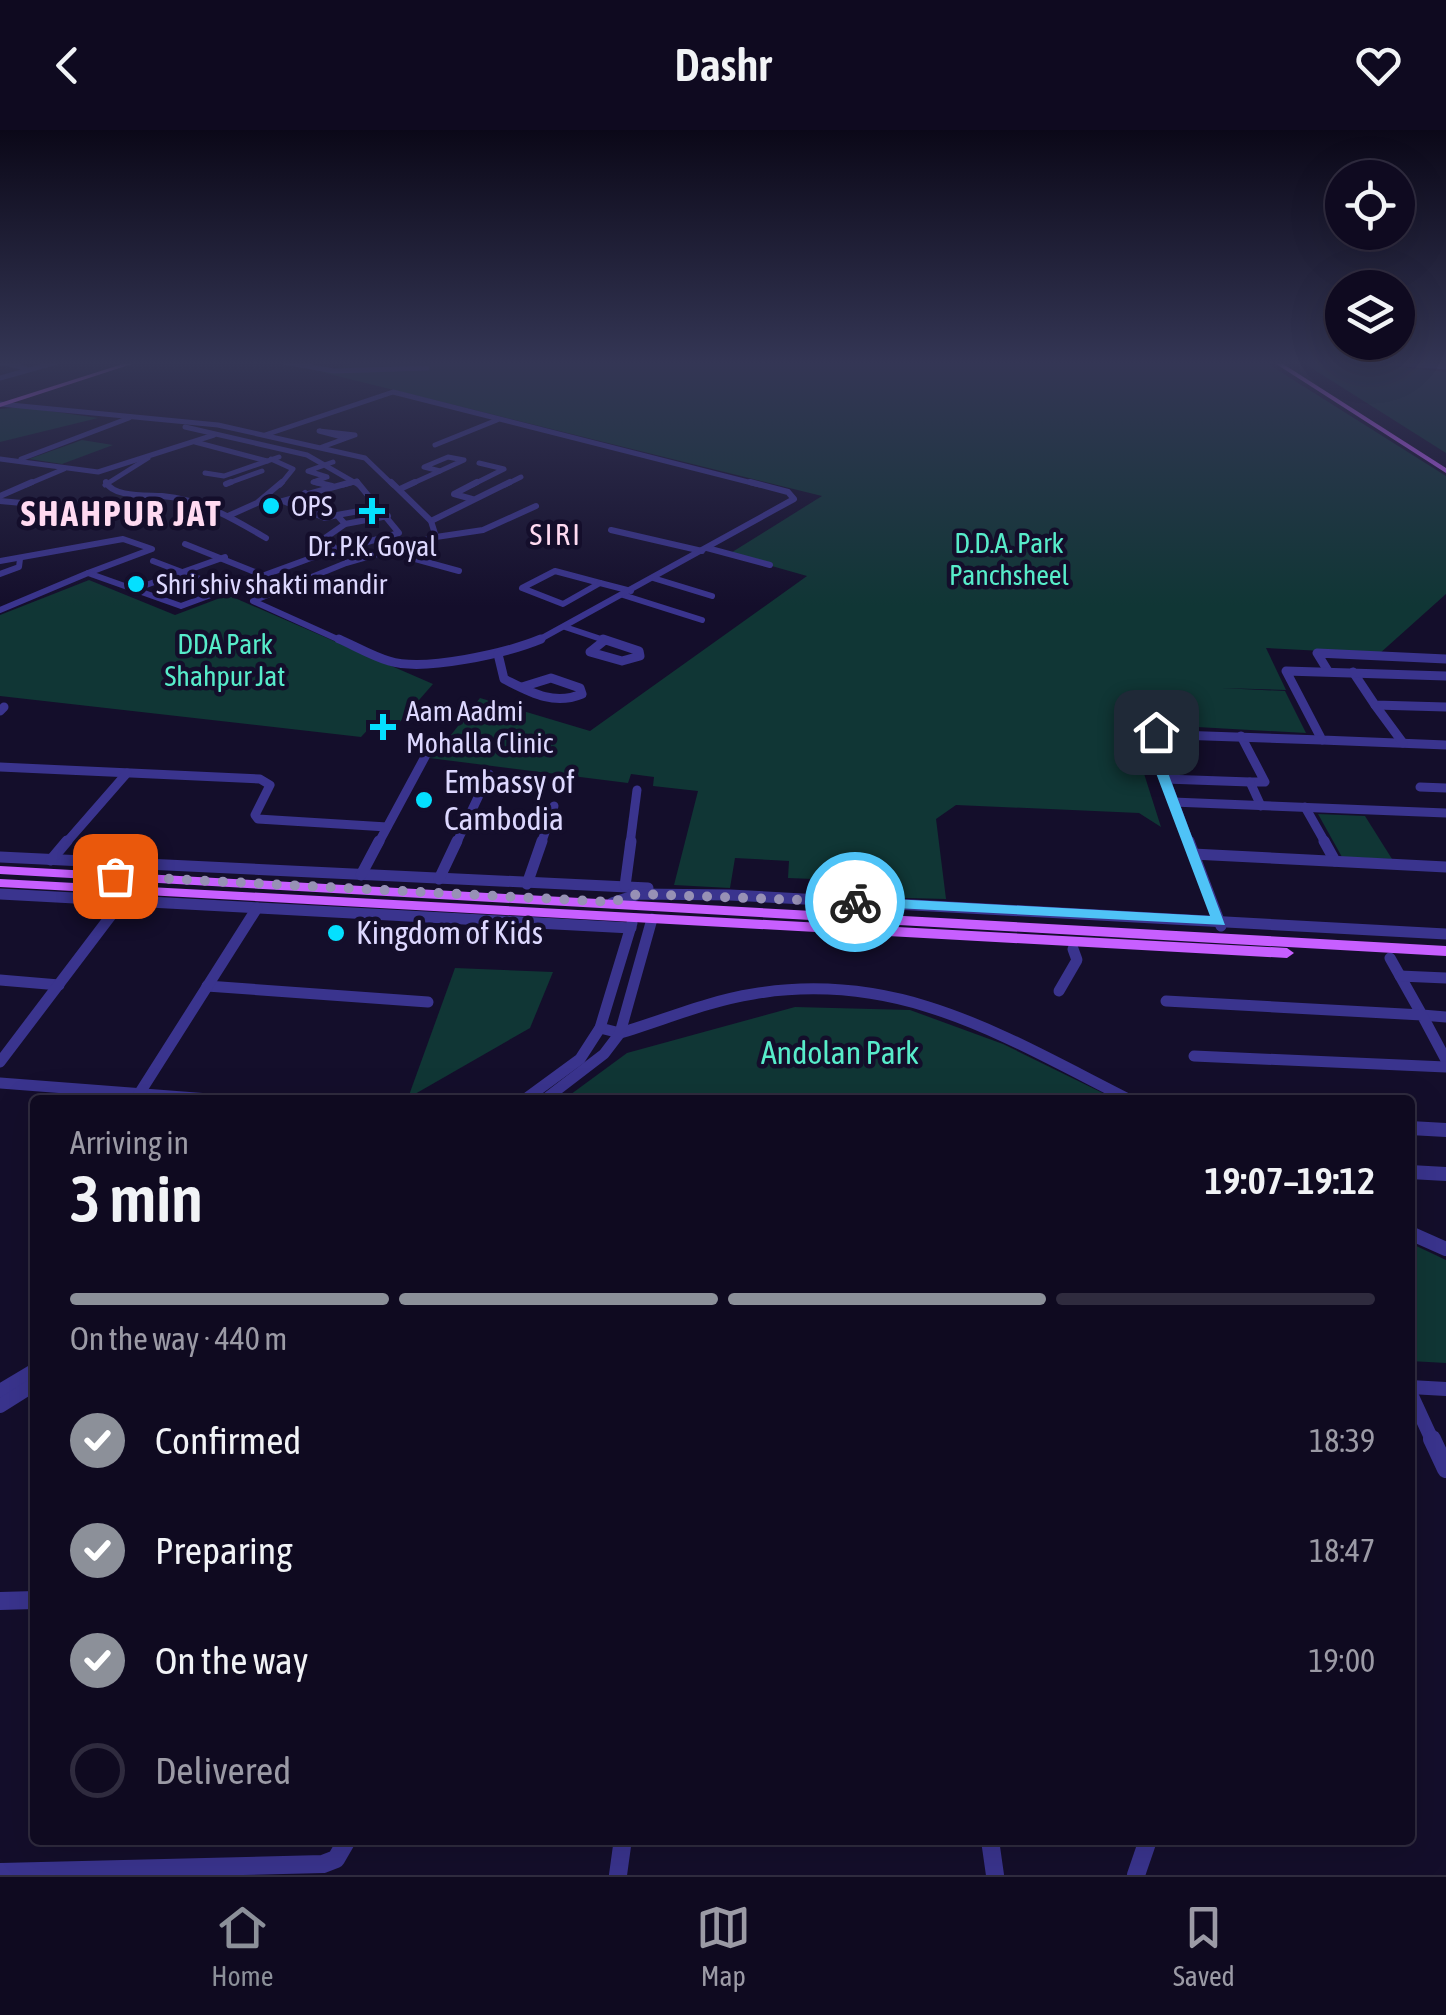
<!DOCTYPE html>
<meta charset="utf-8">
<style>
:root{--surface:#0f0a20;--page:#181329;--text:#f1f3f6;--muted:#9b9aa5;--line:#2f2b3e;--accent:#8c9099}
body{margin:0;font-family:"Asap Condensed",sans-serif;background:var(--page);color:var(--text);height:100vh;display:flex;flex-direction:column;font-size:38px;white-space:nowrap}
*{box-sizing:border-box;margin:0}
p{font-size:32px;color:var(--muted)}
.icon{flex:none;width:55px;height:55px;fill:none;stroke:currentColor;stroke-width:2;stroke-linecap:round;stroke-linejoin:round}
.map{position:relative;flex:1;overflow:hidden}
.sheet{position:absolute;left:30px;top:965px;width:1385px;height:750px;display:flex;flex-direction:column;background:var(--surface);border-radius:10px;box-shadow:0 10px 40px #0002,0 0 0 2px var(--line)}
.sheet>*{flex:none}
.fabs{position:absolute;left:1325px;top:30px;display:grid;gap:20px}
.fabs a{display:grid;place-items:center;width:90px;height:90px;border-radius:50%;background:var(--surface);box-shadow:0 10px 40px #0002,0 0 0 2px var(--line);font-size:50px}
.pin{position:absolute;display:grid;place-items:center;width:85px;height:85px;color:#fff;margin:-42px;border-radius:20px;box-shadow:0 5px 15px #0006}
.courier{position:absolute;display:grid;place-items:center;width:100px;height:100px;margin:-50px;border:8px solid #4fc3f7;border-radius:50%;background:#fff;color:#222;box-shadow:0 2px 12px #0007}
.summary em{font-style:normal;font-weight:600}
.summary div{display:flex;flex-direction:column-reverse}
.summary{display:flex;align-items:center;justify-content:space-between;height:170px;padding:0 40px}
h1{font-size:65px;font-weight:600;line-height:75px}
.bar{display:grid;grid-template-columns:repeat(4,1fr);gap:15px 10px;align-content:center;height:120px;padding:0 40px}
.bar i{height:12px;border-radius:8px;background:var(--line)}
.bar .current{background:var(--accent)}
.bar p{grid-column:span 4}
ol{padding:0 40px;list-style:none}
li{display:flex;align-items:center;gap:30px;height:110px}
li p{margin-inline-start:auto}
li .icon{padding:10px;border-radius:50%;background:var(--accent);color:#fff;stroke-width:4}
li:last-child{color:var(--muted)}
li i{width:55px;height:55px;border:5px solid var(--line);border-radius:50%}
header{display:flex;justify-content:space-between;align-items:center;height:130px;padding:0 40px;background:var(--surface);font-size:45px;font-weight:600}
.tabs{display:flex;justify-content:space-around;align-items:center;height:140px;border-top:2px solid var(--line);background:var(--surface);font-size:28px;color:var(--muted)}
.tabs a{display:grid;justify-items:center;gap:5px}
.tabs .current{color:var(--accent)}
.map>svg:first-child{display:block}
.green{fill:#103635}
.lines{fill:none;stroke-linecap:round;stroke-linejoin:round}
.minor-far5{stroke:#3a348e;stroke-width:5}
.minor-far4{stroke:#3a348e;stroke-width:6}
.minor-far3{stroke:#3a348e;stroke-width:9}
.minor-far2{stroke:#3a348e;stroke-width:11}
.minor-far1{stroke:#3a348e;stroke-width:14}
.minor{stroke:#3a348e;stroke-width:18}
.major{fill:#c75fff;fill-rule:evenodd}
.route{fill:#4fc3f7}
.done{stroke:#9791b5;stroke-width:10;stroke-dasharray:0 18}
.poi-dot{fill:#04e0ff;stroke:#140e2b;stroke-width:4}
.labels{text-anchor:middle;stroke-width:9;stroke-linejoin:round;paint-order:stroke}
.far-poi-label{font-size:28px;fill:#ddd8ff;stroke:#140e2b;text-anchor:start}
.far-park-label{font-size:28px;fill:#57ecca;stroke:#140e2b}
.far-neighbourhood-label{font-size:30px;letter-spacing:2.5px;fill:#ffdaf1;stroke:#140e2b}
.poi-label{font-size:32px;fill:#ddd8ff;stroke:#140e2b;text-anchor:start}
.park-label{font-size:32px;fill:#57ecca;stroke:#140e2b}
.far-district-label{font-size:35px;font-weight:bold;letter-spacing:2.5px;fill:#ffdaf1;stroke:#140e2b}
</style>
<header><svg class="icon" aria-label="back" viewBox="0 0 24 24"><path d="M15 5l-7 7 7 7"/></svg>Dashr<svg class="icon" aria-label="heart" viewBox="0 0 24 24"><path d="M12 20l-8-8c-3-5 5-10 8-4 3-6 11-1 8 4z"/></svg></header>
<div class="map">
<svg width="1446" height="1745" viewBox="0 0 1446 1745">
<rect width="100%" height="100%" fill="#140e2b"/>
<!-- green -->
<g class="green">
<polygon points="360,232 1265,232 1446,346 1446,464 1379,524 1266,518 1286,560 1221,558 1285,561 1306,603 1197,597 1191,584 1135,582 1126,587 1161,697 1139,683 956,675 936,689 946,769 868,767 866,751 788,748 789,731 735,728 730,758 674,755 698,661 653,656 654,647 631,644 628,653 429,628 435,615 447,610 480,568 590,601 807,446 729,424 822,366 321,242"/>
<polygon points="1302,232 1359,232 1446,242 1446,323"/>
<polygon points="22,277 98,288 0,312 0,279"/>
<polygon points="82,310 113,315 62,334 29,329"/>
<polygon points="89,450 175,485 228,465 433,554 398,594 375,592 361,607 0,566 0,485"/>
<polygon points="1318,684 1365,686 1392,729 1342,727"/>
<polygon points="455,838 553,842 530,898 408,968"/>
<polygon points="795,877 910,880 1003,914 1117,970 563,970 627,923"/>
<polygon points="1410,1113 1446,1130 1446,1233 1410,1231"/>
</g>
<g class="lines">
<!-- minor-far5 -->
<g class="minor-far5">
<polyline points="1,232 25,238"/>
<polyline points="284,232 334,241 427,238"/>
<polyline points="1376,232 1446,237"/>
<polyline points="0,248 57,232"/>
<polyline points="0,274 218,295 365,328 393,355"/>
<polyline points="185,297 307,325 359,355"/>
<polyline points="265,305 393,262 760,355"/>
<polyline points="195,312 267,331"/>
<polyline points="435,315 497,290"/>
<polyline points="322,317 355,305 319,301 346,308"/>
<polygon points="448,327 464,330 440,341 424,337"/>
<polyline points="0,329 98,342 214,305"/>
<polyline points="21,329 129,288"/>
<polyline points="271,329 293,339 280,355"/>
<polyline points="205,343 224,346 279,327"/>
<polyline points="226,354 262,341"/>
<polyline points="26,355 64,339"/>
<polyline points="105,355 148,328"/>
<polyline points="327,355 313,352 327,347 308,341 333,332"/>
<polyline points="343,355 357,351"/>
<polyline points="409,355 440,341"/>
<polyline points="472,355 504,339 479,333"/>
<polyline points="505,355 521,347"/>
</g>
<!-- minor-far4 -->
<g class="minor-far4">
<path d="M106 352C113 367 143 365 162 366 200 369 234 389 266 408"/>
<polyline points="315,352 332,356"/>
<polyline points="226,354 231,352"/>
<polyline points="400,359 415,352"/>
<polyline points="305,363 325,388 337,385 345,394"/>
<polyline points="0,366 32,352"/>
<polyline points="472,369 454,364 477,352"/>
<polyline points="0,371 77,378 120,375"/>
<polyline points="283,371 352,352"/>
<polyline points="283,371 325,388"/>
<polyline points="337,385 381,377"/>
<polyline points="228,386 257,373 282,352"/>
<polyline points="431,391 510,352"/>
<polyline points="611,400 702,421"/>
<polyline points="436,407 483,400 536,376"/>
<polyline points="185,414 265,446"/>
<polyline points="707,418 770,435"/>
<polyline points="337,420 325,408 345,394 388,386"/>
<polyline points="386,421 459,441"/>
<polyline points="0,431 123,409 152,419 88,443"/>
<polyline points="153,431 229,460"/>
<polygon points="555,441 600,453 563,474 522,458"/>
<polyline points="0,444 19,437 20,429"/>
<polyline points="653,448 712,466"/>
<polyline points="600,453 631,461"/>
<polyline points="132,460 225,427"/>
<polyline points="623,465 702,490"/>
<polyline points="0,480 88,443 181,476 311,428 399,403 357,352"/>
<polyline points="565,497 610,512"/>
<polyline points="344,512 253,471 346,433 436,407 431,391 391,352"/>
<polyline points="535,512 794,369 788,362 750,352"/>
</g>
<!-- minor-far3 -->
<g class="minor-far3">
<path d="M339 509C355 516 372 526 389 531 424 542 507 523 541 509"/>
<polyline points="603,509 639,521 640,526 622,531 590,522 605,510"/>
<path d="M498 524 504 549C530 562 553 576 582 564L580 558 551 548 522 557"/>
<polyline points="1328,541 1317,523 1446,529"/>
<polyline points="1353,542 1375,575 1446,577"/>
<polyline points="1446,546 1286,541 1322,610 1446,615"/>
<polyline points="1375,575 1403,613"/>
<polyline points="0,581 4,577"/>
<polyline points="1241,606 1265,652 1250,652 1261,676"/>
<polyline points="0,637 260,649 270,655 255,685 258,689 387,697"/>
<polyline points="1165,649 1250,652"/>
<polyline points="1420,657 1446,658"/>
<polyline points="1173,672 1446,683"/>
<polyline points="1305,677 1326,714"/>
<polyline points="65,714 127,643"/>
<polyline points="378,714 433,612"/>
<polyline points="456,714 489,644"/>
<polyline points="541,714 554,676"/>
<polyline points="630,714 637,660"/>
<polyline points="1190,714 1149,604 1322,610"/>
</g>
<!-- minor-far2 -->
<g class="minor-far2">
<polyline points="1189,711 1221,796"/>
<polyline points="1324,711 1335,731"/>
<polyline points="1193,724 1446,737"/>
<polyline points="0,727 648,758"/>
<polyline points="51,730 67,711"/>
<polyline points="361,745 379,711"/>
<polyline points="439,749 457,711"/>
<polyline points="527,754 542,711"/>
<polyline points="625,756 631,711"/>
<polyline points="0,764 631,798"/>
<polyline points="612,773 639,764 730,765 1446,804"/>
<polyline points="1390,828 1422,885 1446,887"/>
<polyline points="1400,846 1446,848"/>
<polyline points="0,850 59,855"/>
<polyline points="207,856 428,872"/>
<polyline points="1059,861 1077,830 1073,819"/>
<polyline points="1166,871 1422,885 1446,930"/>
<path d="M600 898 620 903C664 890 708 871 753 864 899 839 1005 907 1130 970"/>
<polyline points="1194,926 1446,937"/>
<polyline points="0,932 122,771"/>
<polyline points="0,953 222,970"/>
<polyline points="139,964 257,778"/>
<polyline points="524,970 580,929 600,898 632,793"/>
<polyline points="544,970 604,924 620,903 652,789"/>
</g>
<!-- minor-far1 -->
<g class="minor-far1">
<polyline points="1410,998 1446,1000"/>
<polyline points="1410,1042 1446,1044"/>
<polyline points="1410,1103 1446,1119"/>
<polyline points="1410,1257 1446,1259"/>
<polyline points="0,1261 35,1240"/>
<polyline points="1410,1262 1433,1312"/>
<polyline points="0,1276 35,1254"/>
</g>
<!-- minor -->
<g class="minor">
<polyline points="1432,1309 1446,1339"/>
<polyline points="0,1471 35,1470"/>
<polyline points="990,1710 995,1745"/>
<polyline points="0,1742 323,1734 336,1729 347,1710"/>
<polyline points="618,1745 622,1716"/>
<polyline points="1136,1745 1148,1710"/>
</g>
<!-- major -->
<g class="major">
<polygon points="129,232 138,232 0,277 0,273"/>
<polygon points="1273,232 1280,232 1446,338 1446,343"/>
<polygon points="0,736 1446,816 1446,826 0,744"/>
<polygon points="0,749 1287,818 1294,823 1287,828 0,757"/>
</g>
</g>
<!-- sky -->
<linearGradient id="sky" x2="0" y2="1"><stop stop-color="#0b0818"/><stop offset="0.49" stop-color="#343655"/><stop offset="1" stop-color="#343655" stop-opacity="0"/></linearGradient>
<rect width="1446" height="476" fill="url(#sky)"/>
<!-- route -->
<polygon class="route" points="1152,599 1162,602 1155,608 1225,795 855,776 848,772 855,767 1210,786 1142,606"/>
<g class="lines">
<!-- done -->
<polyline class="done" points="115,746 612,772 638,764 855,772"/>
</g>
<!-- markers -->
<g class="poi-dot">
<circle cx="271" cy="376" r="10"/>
<path d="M367 366h10v10h10v10h-10v10h-10v-10h-10v-10h10z"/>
<circle cx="136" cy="454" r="10"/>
<path d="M378 582h10v10h10v10h-10v10h-10v-10h-10v-10h10z"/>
<circle cx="424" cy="670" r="10"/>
<circle cx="336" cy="803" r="10"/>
</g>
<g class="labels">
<!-- far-poi labels -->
<g class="far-poi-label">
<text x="291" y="386">OPS</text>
<text x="372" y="426" text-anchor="middle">Dr. P.K. Goyal</text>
<text x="156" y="464">Shri shiv shakti mandir</text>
<text x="406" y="591">Aam Aadmi<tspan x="406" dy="32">Mohalla Clinic</tspan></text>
</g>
<!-- far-park labels -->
<g class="far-park-label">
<text x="1009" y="423">D.D.A. Park<tspan x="1009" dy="32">Panchsheel</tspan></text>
<text x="225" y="524">DDA Park<tspan x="225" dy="32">Shahpur Jat</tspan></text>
</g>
<!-- far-neighbourhood labels -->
<g class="far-neighbourhood-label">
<text x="556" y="415">SIRI</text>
</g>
<!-- poi labels -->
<g class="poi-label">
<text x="444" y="663">Embassy of<tspan x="444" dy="37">Cambodia</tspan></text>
<text x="356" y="814">Kingdom of Kids</text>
</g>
<!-- park labels -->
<g class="park-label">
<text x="840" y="934">Andolan Park</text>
</g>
<!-- far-district labels -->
<g class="far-district-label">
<text x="122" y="396">SHAHPUR JAT</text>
</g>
</g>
</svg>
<div class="fabs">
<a><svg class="icon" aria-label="locate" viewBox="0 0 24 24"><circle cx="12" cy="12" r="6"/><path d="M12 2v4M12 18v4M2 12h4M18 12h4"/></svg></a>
<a><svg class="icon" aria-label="layers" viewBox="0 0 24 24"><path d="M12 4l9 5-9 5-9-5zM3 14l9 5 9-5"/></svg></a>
</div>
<div class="pin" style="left:115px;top:746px;background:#ea580c"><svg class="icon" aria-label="bag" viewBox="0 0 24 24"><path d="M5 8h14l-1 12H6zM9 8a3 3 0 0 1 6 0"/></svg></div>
<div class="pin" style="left:1156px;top:602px;background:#1f2937"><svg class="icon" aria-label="home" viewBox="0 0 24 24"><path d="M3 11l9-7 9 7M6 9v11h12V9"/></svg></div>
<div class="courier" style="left:855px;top:772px"><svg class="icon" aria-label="bike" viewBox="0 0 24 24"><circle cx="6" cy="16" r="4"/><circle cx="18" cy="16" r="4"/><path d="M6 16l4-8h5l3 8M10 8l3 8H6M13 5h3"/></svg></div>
<section class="sheet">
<div class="summary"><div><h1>3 min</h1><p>Arriving in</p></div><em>19:07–19:12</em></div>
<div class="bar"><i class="current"></i><i class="current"></i><i class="current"></i><i></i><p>On the way · 440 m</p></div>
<ol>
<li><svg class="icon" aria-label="check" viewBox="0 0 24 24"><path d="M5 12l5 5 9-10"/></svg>Confirmed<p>18:39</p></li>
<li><svg class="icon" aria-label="check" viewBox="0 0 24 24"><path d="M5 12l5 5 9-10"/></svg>Preparing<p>18:47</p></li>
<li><svg class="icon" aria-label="check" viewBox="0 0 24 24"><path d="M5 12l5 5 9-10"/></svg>On the way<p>19:00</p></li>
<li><i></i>Delivered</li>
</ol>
</section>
</div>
<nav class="tabs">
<a class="current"><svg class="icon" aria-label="home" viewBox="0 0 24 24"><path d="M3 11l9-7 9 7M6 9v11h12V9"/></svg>Home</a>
<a><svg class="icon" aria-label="map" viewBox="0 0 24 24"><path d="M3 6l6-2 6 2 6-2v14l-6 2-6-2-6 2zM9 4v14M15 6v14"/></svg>Map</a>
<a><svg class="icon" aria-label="saved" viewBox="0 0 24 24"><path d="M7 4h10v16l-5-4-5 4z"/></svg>Saved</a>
</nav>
